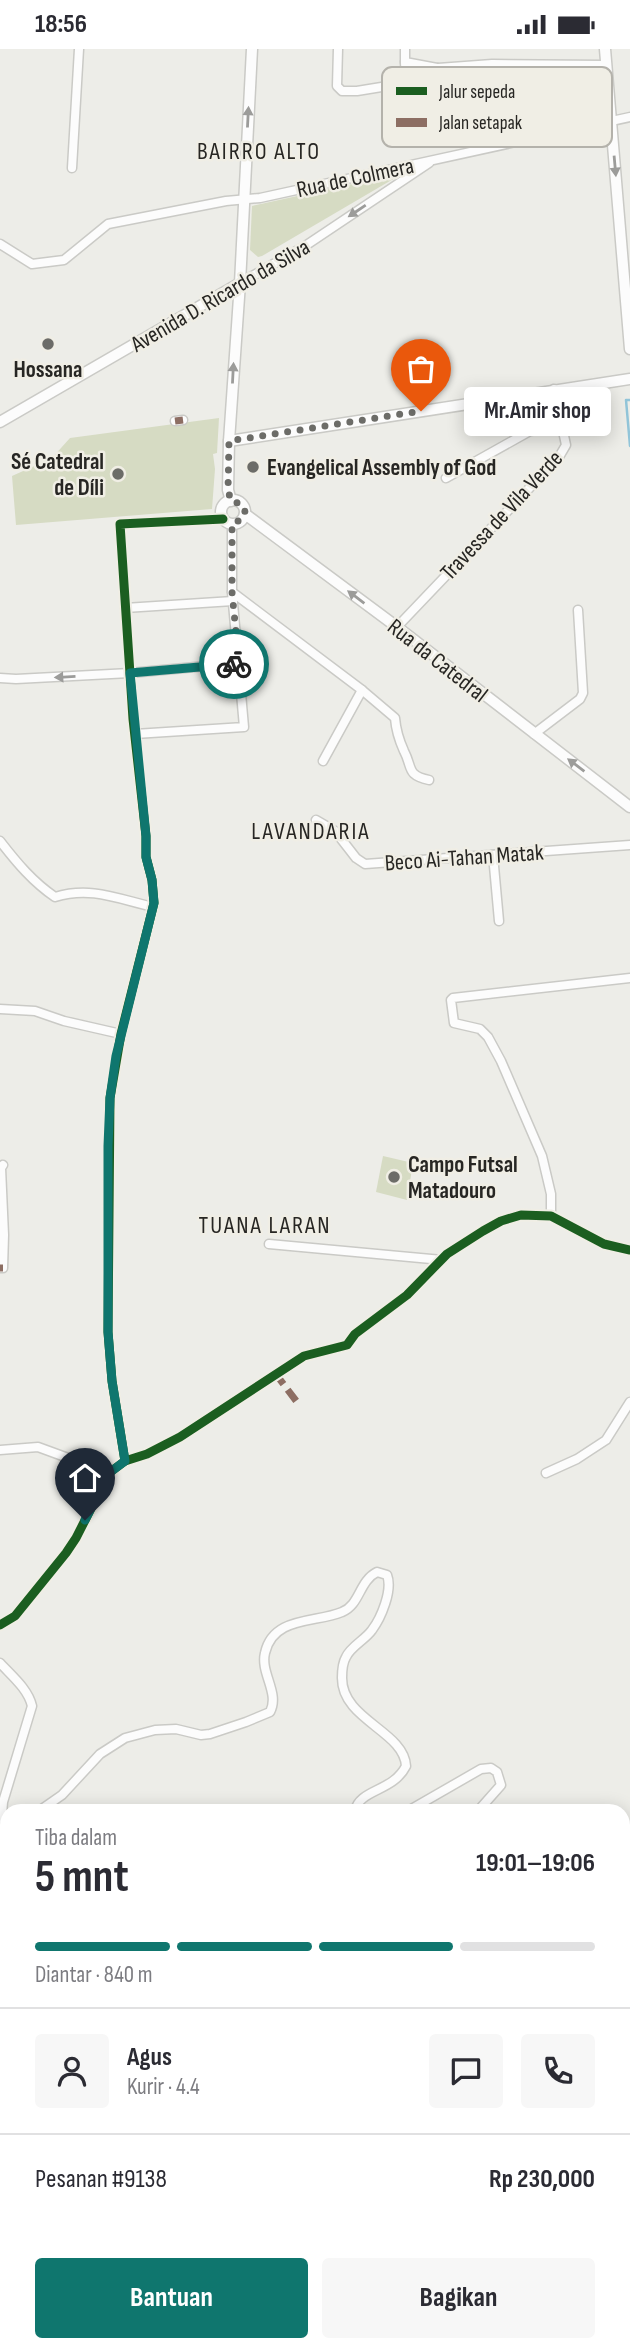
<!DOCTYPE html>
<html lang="id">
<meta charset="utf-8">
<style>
:root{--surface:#fff;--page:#f7f7f7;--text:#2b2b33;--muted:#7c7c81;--line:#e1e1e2;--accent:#0f766e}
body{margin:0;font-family:"Sofia Sans Condensed",sans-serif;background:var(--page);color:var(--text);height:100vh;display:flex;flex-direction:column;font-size:26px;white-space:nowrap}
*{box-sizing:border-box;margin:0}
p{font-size:23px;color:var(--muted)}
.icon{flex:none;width:38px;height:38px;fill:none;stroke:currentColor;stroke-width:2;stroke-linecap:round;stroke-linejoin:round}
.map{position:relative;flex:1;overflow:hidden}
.sheet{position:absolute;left:0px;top:1755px;width:630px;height:548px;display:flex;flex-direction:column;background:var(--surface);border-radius:21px 21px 0 0;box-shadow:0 4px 18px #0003}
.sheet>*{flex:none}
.pin{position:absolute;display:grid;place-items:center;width:60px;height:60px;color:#fff;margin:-72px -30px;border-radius:50% 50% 50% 0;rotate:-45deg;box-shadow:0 0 7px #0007}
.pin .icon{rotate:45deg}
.courier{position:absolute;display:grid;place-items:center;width:70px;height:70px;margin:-35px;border:5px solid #0f766e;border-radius:50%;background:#fff;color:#222;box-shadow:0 2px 9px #0007}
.bubble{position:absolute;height:49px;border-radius:7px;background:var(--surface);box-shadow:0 4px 18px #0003;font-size:23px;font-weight:700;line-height:49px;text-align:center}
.summary em{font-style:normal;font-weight:700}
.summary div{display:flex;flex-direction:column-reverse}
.summary{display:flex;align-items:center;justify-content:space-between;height:119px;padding:0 35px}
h1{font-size:46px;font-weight:700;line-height:52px}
.bar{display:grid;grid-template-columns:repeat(4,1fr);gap:10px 7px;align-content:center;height:84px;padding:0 35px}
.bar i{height:9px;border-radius:5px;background:var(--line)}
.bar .active{background:var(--accent)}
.bar p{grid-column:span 4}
.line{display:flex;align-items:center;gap:18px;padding:0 35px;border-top:2px solid var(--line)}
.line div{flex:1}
.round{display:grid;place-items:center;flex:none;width:74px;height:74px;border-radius:7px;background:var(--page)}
.button{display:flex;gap:14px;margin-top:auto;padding:14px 35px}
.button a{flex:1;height:80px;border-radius:7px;background:var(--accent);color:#fff;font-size:28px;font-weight:700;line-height:80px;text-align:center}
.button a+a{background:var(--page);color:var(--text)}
.status{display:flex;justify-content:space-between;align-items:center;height:49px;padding:0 35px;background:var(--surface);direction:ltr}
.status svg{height:19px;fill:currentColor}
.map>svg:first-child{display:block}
.green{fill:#d6dbc3}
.water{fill:#92c5d9}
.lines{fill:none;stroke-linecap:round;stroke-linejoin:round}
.stream{stroke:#92c5d9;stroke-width:2.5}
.minor-casing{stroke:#cacac6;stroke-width:11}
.major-casing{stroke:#cacac6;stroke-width:13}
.minor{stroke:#fcfcfc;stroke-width:8}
.major{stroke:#fcfcfc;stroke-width:10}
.quiet{stroke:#8d6e63;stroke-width:7;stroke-dasharray:14 7;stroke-linecap:butt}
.cycleway-casing{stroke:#f0eee5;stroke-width:13}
.cycleway{stroke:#1b5e20;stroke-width:9}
.oneway{fill:#9c9c9a}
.done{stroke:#6c6c68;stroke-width:7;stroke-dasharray:0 12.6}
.route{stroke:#0f766e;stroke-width:9}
.poi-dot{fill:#6c6c68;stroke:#f0eee5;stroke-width:2.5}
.labels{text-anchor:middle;stroke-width:5;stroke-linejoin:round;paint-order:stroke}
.street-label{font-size:23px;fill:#272623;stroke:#f0eee5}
.poi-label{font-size:23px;font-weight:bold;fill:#272623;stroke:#f0eee5;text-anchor:start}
.neighbourhood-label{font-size:24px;letter-spacing:2px;fill:#272623;stroke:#f0eee5}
.key{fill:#f0eee5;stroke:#b4b2ab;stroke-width:2}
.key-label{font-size:19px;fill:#272623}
</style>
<div class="status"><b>18:56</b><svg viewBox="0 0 49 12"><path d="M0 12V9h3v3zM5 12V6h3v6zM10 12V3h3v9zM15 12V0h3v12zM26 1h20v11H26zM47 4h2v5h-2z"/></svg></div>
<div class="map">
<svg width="630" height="2302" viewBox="0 0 630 2302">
<rect width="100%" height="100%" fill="#edede8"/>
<!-- green -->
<g class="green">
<polygon points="393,126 395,129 262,207 258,208 250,201 252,157"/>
<polygon points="219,369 217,404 213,405 215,420 212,460 16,476 12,427 52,409 70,389"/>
<polygon points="383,1107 413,1114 407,1151 376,1143"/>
</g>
<!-- water -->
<polygon class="water" points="0,2164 7,2184 7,2296 27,2296 27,2302 0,2302"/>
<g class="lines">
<!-- stream -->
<polyline class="stream" points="630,351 626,351 630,397"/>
<defs>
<g id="minor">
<polyline points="338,0 337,37 342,42 357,42 406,34 438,19 492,15 605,16"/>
<polyline points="405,0 405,13 437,19"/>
<polyline points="405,13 406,34"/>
<polyline points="72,119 79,0"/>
<polyline points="0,195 32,215 64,211 108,175 226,152 260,149 630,68"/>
<polyline points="240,234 305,197 429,114"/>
<polyline points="175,372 183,371"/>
<polyline points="446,429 530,382 561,376"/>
<polyline points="232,543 362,641"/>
<polyline points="125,559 233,552"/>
<polyline points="397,578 559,408 566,396 554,340"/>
<polyline points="0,629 16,630 130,624 239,614"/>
<polyline points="135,685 244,678 232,543 232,475"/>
<polyline points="534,685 580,650 583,644 578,561"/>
<path d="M323 712 362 641 395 669C396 682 399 691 404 702 413 719 406 726 429 731"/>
<polyline points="316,771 335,782 356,809 365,815 630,796"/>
<path d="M0 792C17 814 33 833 55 848 91 837 118 850 153 858"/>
<polyline points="493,806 499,872"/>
<polyline points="0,960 35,962 64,972 121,985"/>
<polyline points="551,1167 551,1145 542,1107 501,1012 488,988 480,980 454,974 451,951 453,949 630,929"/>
<polyline points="269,1195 442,1211"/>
<polyline points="0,1219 3,1219 4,1186 1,1119 3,1116"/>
<polyline points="0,1401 38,1398 109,1424"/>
<polyline points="125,1412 112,1332 108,1283 110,1049 121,985 154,854 152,831 146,808 146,787 133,670 120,475 223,470"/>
<polyline points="546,1424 577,1410 606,1391 630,1353"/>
<polyline points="0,1576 15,1567 66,1504 76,1489 109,1424 125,1412 147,1405 180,1388 304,1307 347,1296 355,1285 407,1246 447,1205 483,1182 501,1172 521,1166 551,1167 604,1195 630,1201"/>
<path d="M0 1614C12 1627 28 1640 32 1657L3 1753 2 1766 7 1782"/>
<path d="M39 1762 62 1746 100 1705 125 1689 155 1681 176 1680 201 1686 210 1685 246 1673 270 1663C280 1644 260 1624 265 1604 273 1567 316 1574 342 1563 360 1556 359 1532 377 1523L387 1526C393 1541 381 1569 372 1581 365 1591 351 1597 346 1608 343 1613 342 1624 342 1629 342 1671 404 1682 406 1717 393 1743 359 1740 355 1762"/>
<polyline points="408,1762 481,1720 491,1719 497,1723 501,1736 478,1762"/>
<polyline points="0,1799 7,1790"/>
<polyline points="623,1862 625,1869 623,1876"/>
<polyline points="623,2266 630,2273"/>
</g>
<g id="major">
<polyline points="605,0 630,300"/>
<polyline points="0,373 240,234"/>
<polyline points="229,392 630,330"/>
<circle cx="233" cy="463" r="12"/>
<polyline points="231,452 228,441 229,392 240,234 252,0"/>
<polyline points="245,465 397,578 630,758"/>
</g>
</defs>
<!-- minor casing -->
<use href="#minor" class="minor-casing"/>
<!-- major casing -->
<use href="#major" class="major-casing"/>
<!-- minor -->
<use href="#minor" class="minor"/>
<!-- major -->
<use href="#major" class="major"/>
<!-- quiet -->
<g class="quiet">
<polyline points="175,372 183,371"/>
<polyline points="0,1219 3,1219"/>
<polyline points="275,1324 300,1357"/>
</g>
<defs>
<g id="cycleway">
<polyline points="125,1412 112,1332 108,1283 110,1049 121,985 154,854 152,831 146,808 146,787 133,670 120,475 223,470"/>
<polyline points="0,1576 15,1567 66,1504 76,1489 109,1424 125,1412 147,1405 180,1388 304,1307 347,1296 355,1285 407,1246 447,1205 483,1182 501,1172 521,1166 551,1167 604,1195 630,1201"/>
</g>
</defs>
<!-- cycleway casing -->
<use href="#cycleway" class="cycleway-casing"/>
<!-- cycleway -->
<use href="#cycleway" class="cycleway"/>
</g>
<!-- one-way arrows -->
<defs><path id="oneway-solid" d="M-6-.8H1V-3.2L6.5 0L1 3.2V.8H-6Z" transform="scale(1.75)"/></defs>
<g class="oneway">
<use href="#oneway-solid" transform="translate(248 68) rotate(-87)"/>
<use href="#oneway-solid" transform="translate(615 117) rotate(85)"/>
<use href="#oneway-solid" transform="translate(357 162) rotate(146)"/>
<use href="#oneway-solid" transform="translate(233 324) rotate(-87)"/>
<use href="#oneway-solid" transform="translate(356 548) rotate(-143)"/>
<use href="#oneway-solid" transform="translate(65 628) rotate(177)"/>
<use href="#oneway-solid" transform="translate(576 716) rotate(-143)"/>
</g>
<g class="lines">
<!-- done -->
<polyline class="done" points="234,615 239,614 232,543 232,475 242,470 245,462 241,455 231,452 228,441 229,392 421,362"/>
<!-- route -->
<polyline class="route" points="85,1471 109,1424 125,1412 112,1332 108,1283 108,1097 110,1049 116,1007 154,854 152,831 146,808 146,787 130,624 234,615"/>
</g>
<!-- markers -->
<g class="poi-dot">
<circle cx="48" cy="295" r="7"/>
<circle cx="253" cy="418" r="7"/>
<circle cx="118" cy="425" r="7"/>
<circle cx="394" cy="1128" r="7"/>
</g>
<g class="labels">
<!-- street labels -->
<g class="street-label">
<text transform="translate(355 128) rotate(-12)" y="8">Rua de Colmera</text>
<text transform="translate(220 246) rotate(-30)" y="8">Avenida D. Ricardo da Silva</text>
<text transform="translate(501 466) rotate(-47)" y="8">Travessa de Vila Verde</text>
<text transform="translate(438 611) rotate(38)" y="8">Rua da Catedral</text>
<text transform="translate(464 808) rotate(-4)" y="8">Beco Ai-Tahan Matak</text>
</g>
<!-- poi labels -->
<g class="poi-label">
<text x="48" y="328" text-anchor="middle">Hossana</text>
<text x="104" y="420" text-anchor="end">Sé Catedral<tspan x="104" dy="26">de Díli</tspan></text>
<text x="267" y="426">Evangelical Assembly of God</text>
<text x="408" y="1123">Campo Futsal<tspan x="408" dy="26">Matadouro</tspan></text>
</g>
<!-- neighbourhood labels -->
<g class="neighbourhood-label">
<text x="259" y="110">BAIRRO ALTO</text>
<text x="311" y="790">LAVANDARIA</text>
<text x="265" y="1184">TUANA LARAN</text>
</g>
</g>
<!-- legend -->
<rect x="382" y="18" width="230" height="80" rx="10" class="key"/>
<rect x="396" y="38" width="31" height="8" fill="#1b5e20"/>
<rect x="396" y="69" width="31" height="9" fill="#8d6e63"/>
<g class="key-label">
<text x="439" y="49">Jalur sepeda</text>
<text x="439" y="80">Jalan setapak</text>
</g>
</svg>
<div class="pin" style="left:421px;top:362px;background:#ea580c"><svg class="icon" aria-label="bag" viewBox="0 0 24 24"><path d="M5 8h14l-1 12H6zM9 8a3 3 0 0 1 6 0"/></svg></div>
<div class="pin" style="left:85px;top:1471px;background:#1f2937"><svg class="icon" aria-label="home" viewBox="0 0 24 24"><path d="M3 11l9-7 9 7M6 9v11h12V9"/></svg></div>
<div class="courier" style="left:234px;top:615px"><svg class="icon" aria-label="bike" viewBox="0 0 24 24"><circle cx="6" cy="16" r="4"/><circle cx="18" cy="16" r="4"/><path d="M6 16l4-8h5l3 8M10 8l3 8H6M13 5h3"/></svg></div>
<div class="bubble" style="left:464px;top:338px;width:147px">Mr.Amir shop</div>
<section class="sheet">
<div class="summary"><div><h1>5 mnt</h1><p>Tiba dalam</p></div><em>19:01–19:06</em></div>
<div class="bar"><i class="active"></i><i class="active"></i><i class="active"></i><i></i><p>Diantar · 840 m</p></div>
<div class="line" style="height:126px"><a class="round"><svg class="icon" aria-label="person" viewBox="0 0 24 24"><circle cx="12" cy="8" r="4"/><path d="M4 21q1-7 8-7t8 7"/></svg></a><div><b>Agus</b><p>Kurir · 4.4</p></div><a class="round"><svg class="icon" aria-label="chat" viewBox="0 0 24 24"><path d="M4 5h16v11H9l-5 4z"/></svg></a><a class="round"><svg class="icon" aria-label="phone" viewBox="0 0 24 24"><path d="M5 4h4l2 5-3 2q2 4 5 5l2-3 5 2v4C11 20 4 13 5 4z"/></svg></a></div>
<div class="line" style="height:91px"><div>Pesanan #9138</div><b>Rp 230,000</b></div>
<div class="button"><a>Bantuan</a><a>Bagikan</a></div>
</section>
</div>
